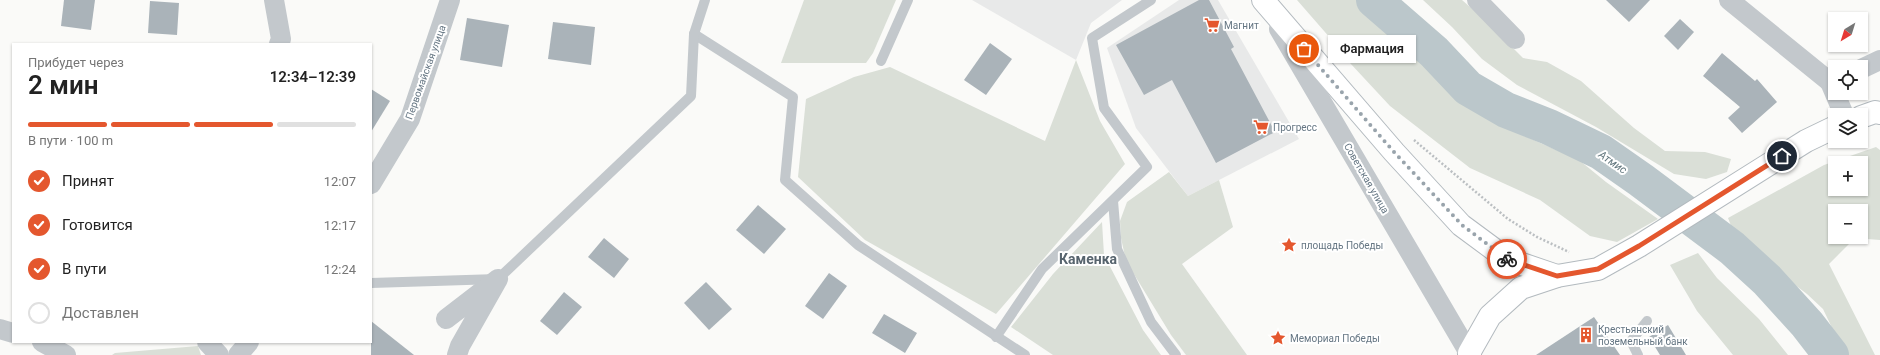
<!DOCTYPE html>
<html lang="ru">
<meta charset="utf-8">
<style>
:root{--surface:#fff;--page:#f6f6f6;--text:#222;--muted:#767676;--line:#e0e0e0;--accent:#e4572e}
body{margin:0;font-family:Roboto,sans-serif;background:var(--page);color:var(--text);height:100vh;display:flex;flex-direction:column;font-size:15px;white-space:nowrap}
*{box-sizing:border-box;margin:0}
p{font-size:13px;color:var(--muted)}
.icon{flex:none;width:22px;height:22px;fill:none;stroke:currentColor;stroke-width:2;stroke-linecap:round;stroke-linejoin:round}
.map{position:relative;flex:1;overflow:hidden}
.drawer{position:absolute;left:12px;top:43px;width:360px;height:300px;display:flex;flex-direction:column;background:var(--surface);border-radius:0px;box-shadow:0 1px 3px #0004}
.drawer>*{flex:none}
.needle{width:26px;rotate:218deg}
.controls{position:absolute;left:1828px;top:12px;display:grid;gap:8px}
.controls a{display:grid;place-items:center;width:40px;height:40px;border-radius:0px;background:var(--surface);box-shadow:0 1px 3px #0004;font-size:20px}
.pin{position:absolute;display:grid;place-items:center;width:34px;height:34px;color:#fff;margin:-17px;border:2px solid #fff;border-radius:50%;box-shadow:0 1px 4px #0007}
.courier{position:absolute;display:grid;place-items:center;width:40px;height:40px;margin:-20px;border:3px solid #e4572e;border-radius:50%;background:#fff;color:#222;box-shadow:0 1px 5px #0007}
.bubble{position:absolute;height:28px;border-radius:0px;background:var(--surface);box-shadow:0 1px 3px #0004;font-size:13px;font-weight:600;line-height:28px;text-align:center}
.headline em{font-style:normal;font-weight:600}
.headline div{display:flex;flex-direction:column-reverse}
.headline{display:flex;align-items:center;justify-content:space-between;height:68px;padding:0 16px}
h1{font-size:26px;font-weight:600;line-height:30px}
.bar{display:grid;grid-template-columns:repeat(4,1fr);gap:6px 4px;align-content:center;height:48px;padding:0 16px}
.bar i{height:5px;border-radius:3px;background:var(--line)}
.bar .active{background:var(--accent)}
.bar p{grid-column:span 4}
ol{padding:0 16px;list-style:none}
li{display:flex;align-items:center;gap:12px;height:44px}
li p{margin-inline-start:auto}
li .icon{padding:4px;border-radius:50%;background:var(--accent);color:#fff;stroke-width:4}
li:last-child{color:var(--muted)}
li i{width:22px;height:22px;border:2px solid var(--line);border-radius:50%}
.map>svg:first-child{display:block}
.built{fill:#e8e9e9}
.green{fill:#dadfd7;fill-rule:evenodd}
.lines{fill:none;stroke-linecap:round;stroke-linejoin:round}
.river{stroke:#bbc7cb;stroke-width:36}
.building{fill:#aab3b9}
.secondary-casing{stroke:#b3babf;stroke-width:24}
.path{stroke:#bbbfc2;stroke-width:2.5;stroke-dasharray:2 2;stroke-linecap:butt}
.lane{stroke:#c3c8cc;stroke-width:10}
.street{stroke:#c3c8cc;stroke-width:20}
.secondary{stroke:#fff;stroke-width:22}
.done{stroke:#99a4ac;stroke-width:4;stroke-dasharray:0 7.2}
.route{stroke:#e4572e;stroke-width:5}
.labels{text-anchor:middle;stroke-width:4;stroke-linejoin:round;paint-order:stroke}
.poi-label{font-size:10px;fill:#657683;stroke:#fff;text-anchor:start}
.street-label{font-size:10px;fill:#657683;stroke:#fff}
.water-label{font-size:11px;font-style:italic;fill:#60757c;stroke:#fff}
.district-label{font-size:14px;font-weight:bold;fill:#57646e;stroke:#fff}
</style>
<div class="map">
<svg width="1880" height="355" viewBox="0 0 1880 355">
<rect width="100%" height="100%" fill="#fafaf8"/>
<!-- built -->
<g class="built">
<polygon points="972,0 1122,0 1091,23 1076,60"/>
<polygon points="1179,0 1218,0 1299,139 1188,196 1136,128 1107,48"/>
</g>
<!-- green -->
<g class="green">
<polygon points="804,0 896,0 873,53 866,63 781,63"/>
<polygon points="1297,0 1363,0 1374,17 1431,64 1460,96 1495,123 1579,160 1606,182 1658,219 1617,242 1590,236 1540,200 1470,168 1390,106 1350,63 1338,47"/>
<polygon points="1423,0 1462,0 1486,21 1523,58 1547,62 1581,81 1634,128 1665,151 1705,152 1731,159 1727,172 1706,179 1674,174 1596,127 1517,85 1482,59 1452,27"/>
<polygon points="1076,60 1100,121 1125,164 996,314 865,240 798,177 806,99 854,77 890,67 1045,141"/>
<path d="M1876 147 1880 150V240L1855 238 1829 264 1875 355H1845L1823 309 1807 294 1737 241 1728 218 1824 165ZM1835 163H1861V189H1835ZM1835 211H1861V237H1835Z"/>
<polygon points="1169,172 1188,196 1219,180 1233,227 1182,264 1247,355 1186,355 1171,335 1126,261 1121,238 1120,221 1127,202"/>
<polygon points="1102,222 1104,255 1143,330 1161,355 1053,355 1011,327 1053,274"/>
<polygon points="1698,253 1717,278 1759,319 1788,355 1733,355 1697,311 1670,265"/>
<polygon points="198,346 201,355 112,355 115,353"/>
</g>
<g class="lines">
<!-- river -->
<polyline class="river" points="1374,0 1434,52 1468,88 1506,110 1549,127 1601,152 1641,180 1732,248 1767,280 1807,324 1831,355"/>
</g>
<!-- building -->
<g class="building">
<polygon points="64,0 95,0 91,30 61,26"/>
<polygon points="1199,0 1209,0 1234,47 1231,49 1275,132 1216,163 1172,80 1144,95 1116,45"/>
<polygon points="1606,0 1650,0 1629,22"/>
<polygon points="150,1 179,3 177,35 148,33"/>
<polygon points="467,18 509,25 502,67 460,60"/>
<polygon points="1680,19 1694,32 1678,50 1664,36"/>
<polygon points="553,22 595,27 591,65 548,59"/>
<polygon points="990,43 1012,59 986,95 964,80"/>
<polygon points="1722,53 1755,81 1757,79 1777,102 1742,133 1728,118 1740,107 1703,76"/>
<polygon points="371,89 390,101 371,132"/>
<polygon points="758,205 786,229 764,254 736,230"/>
<polygon points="604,238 629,259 614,278 588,257"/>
<polygon points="829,273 847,286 823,319 805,306"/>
<polygon points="706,282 732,309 709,330 684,303"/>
<polygon points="564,292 582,307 557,335 540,321"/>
<polygon points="884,314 917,333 905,353 872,333"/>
<polygon points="1594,317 1620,355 1536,355"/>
<polygon points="371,321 414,355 371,355"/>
<polygon points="1668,325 1686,355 1660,355 1649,337"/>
</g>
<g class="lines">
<defs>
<g id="secondary">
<polyline points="1263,0 1394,152 1461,225 1507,259 1557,276"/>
<polyline points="1861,117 1875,112 1880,113"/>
<polyline points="1470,355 1469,353 1490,316 1521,288 1557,276 1598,269 1639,246 1806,141 1835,127"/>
</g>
</defs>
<!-- secondary casing -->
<use href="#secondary" class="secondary-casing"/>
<!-- path -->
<polyline class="path" points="1414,140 1508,219 1537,237 1569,252"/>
<!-- lane -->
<g class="lane">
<polyline points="694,34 793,97 785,180 858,245 1025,355"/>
<polyline points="881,61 908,0"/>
<polyline points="1113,201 1117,249 1151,322 1176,355"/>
<polyline points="371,283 498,279 691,96 694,34 705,0"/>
<polyline points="996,337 1042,269 1147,167 1104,108 1092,38 1151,0"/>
<polyline points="1638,355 1631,341 1647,321"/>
</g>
<!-- street -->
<g class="street">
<polyline points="274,0 281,39 279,44"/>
<polyline points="1477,0 1515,39"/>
<polyline points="1729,0 1830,82"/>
<polyline points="1279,29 1469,353"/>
<polyline points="1861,69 1880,60"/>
<polyline points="1835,80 1830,82 1844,115"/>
<polyline points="371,184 410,119 450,0"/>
<polyline points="446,319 498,279 460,346 457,355"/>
<polyline points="0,329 13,333"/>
<polyline points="42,342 66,355"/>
<polyline points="207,342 219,355"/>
<polyline points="238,355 249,342"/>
</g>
<!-- secondary -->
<use href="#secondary" class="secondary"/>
</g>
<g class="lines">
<!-- done -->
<polyline class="done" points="1304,49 1394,152 1462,225 1507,259"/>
<!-- route -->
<polyline class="route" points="1507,259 1557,276 1598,269 1639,246 1782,156"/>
</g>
<!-- icons -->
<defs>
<symbol id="supermarket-bare" viewBox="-9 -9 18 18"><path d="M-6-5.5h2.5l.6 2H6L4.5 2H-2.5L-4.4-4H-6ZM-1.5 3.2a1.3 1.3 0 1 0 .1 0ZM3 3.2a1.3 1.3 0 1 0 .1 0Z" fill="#e4572e" stroke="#fff" stroke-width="2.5" paint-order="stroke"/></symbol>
<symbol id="sight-bare" viewBox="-9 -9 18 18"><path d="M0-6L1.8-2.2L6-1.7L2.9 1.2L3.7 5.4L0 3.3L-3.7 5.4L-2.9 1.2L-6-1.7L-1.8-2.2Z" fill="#e4572e" stroke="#fff" stroke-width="2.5" paint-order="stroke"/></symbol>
<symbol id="building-bare" viewBox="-9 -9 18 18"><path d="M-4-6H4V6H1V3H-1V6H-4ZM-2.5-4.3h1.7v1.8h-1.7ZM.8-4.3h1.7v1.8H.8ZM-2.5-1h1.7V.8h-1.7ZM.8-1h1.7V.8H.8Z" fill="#e4572e" stroke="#fff" stroke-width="2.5" paint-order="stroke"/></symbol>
</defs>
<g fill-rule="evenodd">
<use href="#supermarket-bare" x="1201" y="14" width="22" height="22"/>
<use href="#supermarket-bare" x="1250" y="116" width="22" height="22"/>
<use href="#sight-bare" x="1278" y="234" width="22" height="22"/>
<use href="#building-bare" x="1575" y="324" width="22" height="22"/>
<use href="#sight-bare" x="1267" y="327" width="22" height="22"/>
</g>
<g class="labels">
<!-- poi labels -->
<g class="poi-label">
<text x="1224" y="29">Магнит</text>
<text x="1273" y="131">Прогресс</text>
<text x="1301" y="249">площадь Победы</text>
<text x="1598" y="333">Крестьянский<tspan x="1598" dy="12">поземельный банк</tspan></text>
<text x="1290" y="342">Мемориал Победы</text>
</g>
<!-- street labels -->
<g class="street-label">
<text transform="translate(425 72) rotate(-70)" y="4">Первомайская улица</text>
<text transform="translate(1367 178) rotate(60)" y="4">Советская улица</text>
</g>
<!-- water labels -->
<g class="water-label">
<text transform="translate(1613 162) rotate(35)" y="4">Атмис</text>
</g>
<!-- district labels -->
<g class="district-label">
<text x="1088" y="264">Каменка</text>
</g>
</g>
</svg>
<div class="controls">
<a><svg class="needle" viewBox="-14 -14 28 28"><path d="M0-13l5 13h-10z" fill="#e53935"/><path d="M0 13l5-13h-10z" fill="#767676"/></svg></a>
<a><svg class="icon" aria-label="locate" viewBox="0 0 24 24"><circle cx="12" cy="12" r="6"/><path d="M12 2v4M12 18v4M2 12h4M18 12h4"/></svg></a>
<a><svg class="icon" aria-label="layers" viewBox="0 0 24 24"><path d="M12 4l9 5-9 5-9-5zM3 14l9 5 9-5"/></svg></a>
<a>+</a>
<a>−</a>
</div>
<div class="pin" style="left:1304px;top:49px;background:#ea580c"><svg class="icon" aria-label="bag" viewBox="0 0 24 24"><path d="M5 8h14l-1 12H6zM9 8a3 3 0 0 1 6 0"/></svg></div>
<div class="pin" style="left:1782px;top:156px;background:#1f2937"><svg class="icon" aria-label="home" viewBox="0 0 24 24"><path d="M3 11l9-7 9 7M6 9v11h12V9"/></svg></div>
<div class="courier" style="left:1507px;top:259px"><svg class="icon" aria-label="bike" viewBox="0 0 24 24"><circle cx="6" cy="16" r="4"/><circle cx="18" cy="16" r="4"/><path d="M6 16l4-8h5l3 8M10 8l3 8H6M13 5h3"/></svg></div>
<div class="bubble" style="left:1328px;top:35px;width:88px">Фармация</div>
<section class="drawer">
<div class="headline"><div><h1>2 мин</h1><p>Прибудет через</p></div><em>12:34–12:39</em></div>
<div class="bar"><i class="active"></i><i class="active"></i><i class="active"></i><i></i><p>В пути · 100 m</p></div>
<ol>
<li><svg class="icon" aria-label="check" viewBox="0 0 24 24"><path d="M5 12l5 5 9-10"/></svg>Принят<p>12:07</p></li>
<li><svg class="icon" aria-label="check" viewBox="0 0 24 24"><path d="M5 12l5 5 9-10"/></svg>Готовится<p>12:17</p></li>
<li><svg class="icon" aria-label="check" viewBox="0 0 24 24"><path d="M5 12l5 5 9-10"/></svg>В пути<p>12:24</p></li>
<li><i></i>Доставлен</li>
</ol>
</section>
</div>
